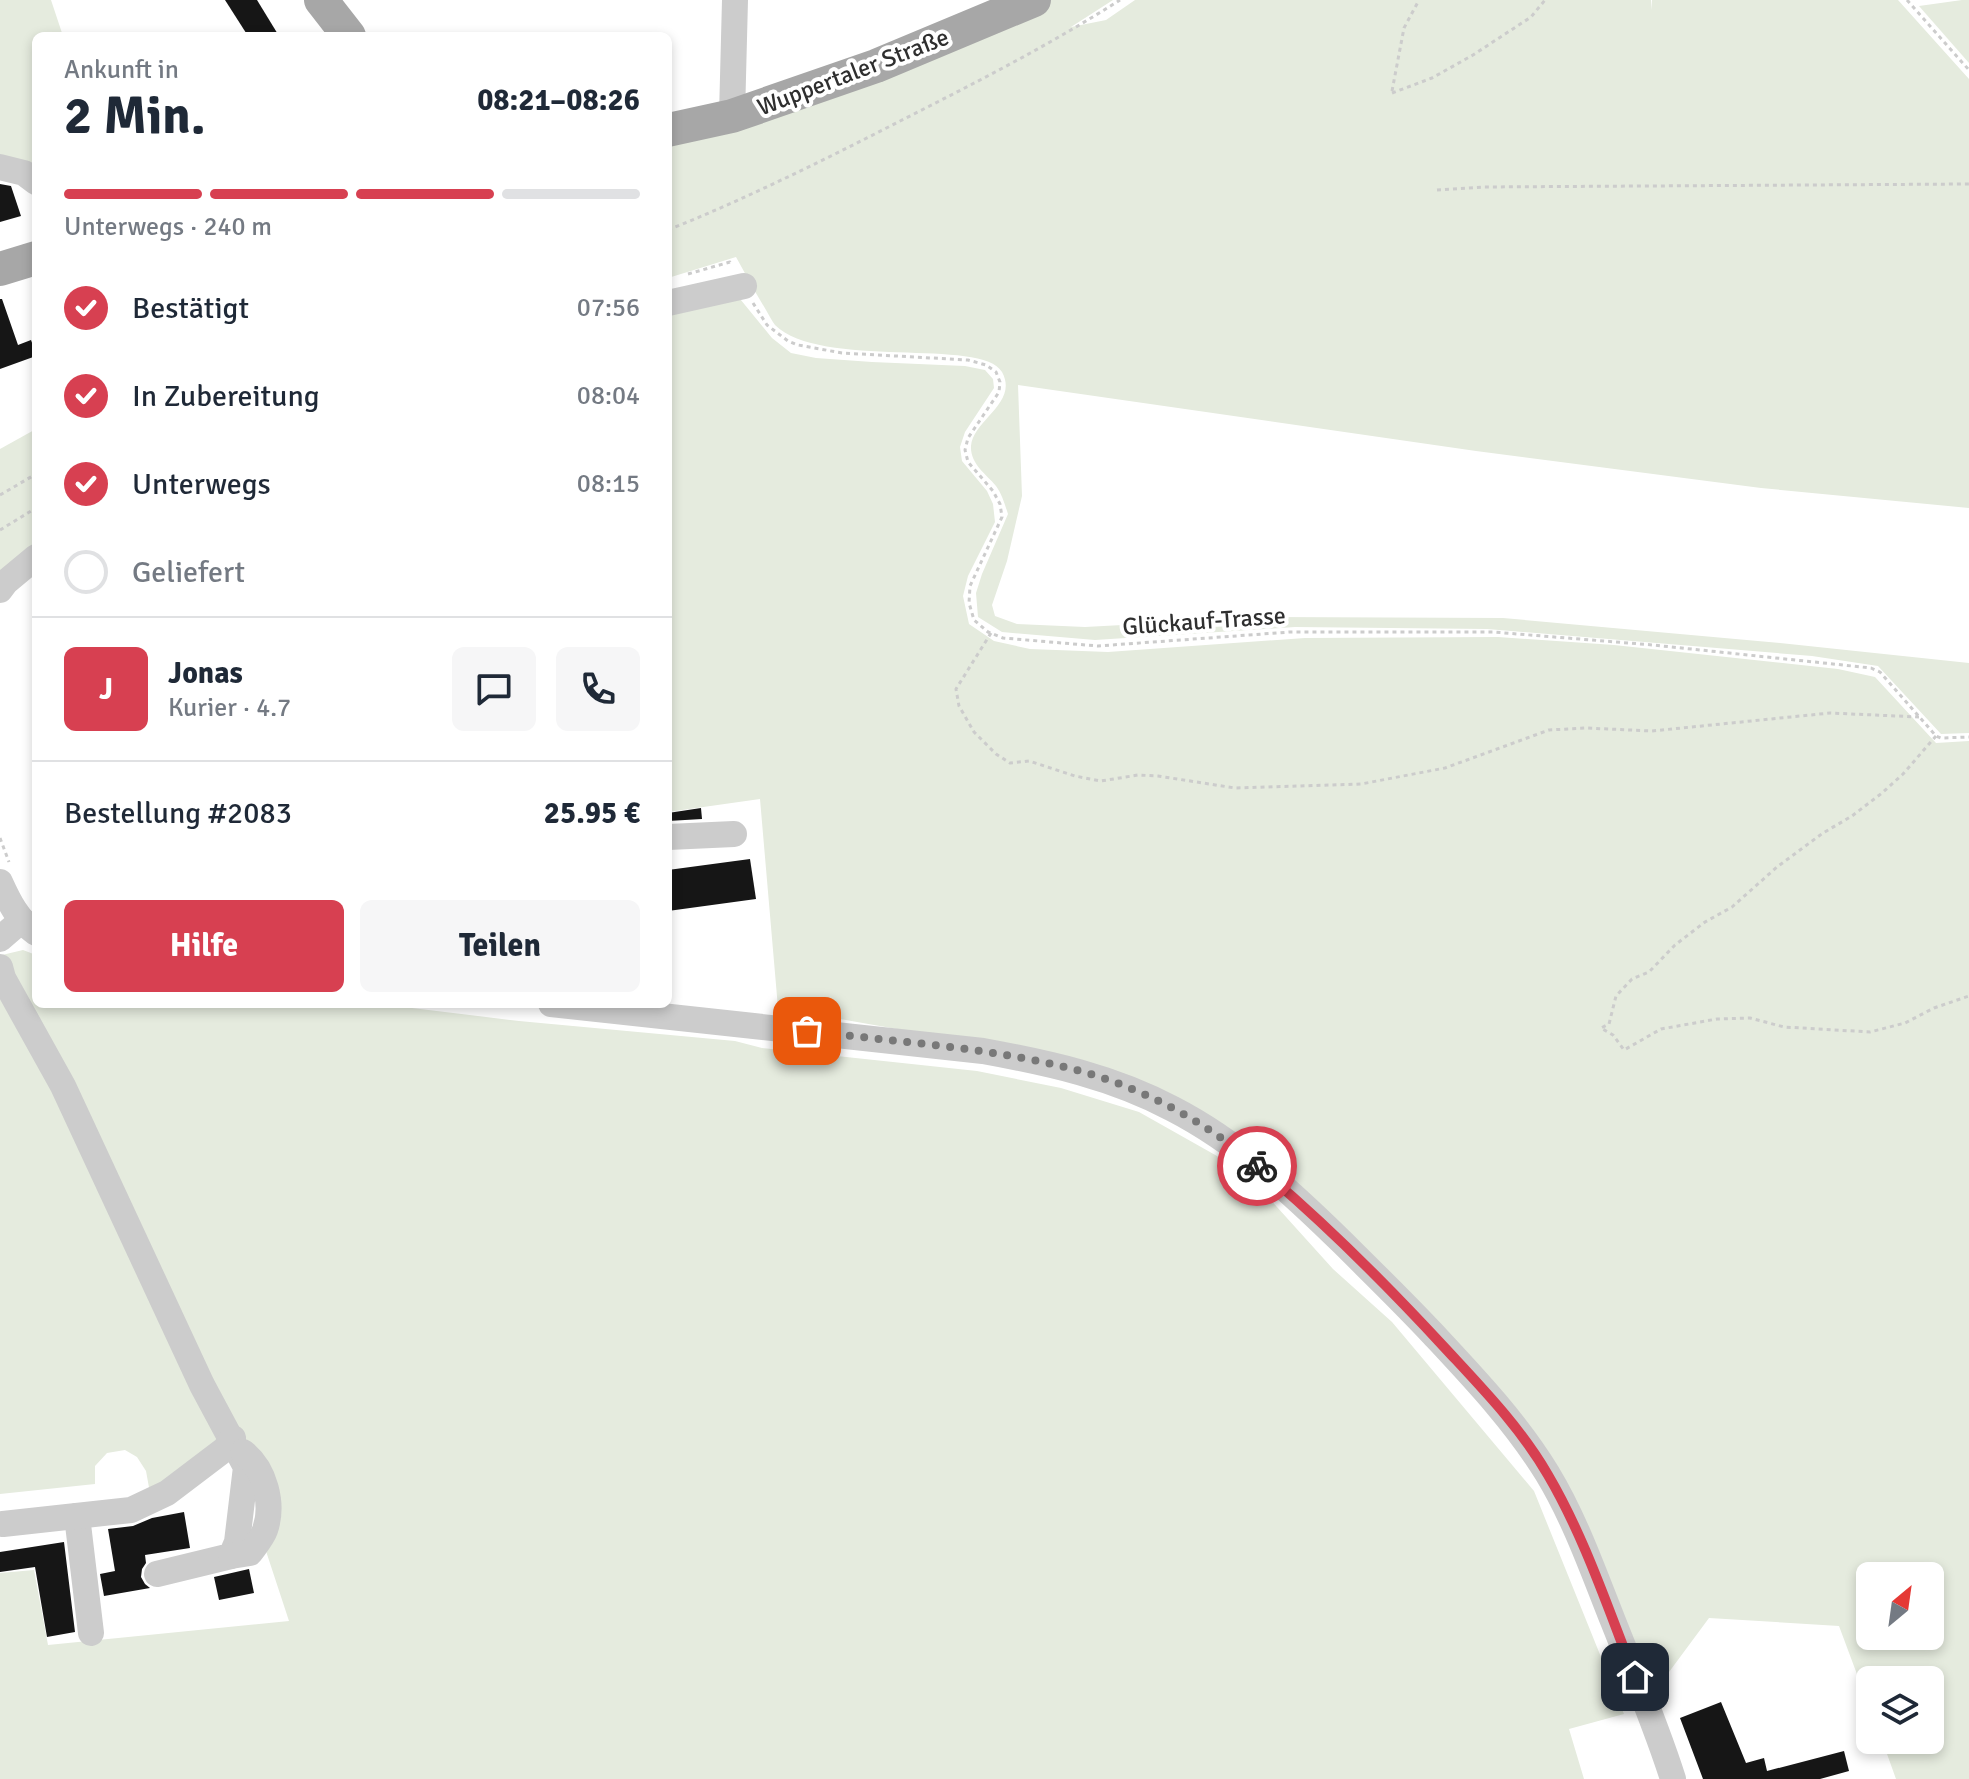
<!DOCTYPE html>
<html lang="de">
<meta charset="utf-8">
<style>
:root{--surface:#fff;--page:#f6f6f7;--text:#1f2937;--muted:#747a83;--line:#e0e1e3;--accent:#d74051}
body{margin:0;font-family:Signika,sans-serif;background:var(--page);color:var(--text);height:100vh;display:flex;flex-direction:column;font-size:30px;white-space:nowrap}
*{box-sizing:border-box;margin:0}
p{font-size:26px;color:var(--muted)}
.icon{flex:none;width:44px;height:44px;fill:none;stroke:currentColor;stroke-width:2;stroke-linecap:round;stroke-linejoin:round}
.map{position:relative;flex:1;overflow:hidden}
.panel{position:absolute;left:32px;top:32px;width:640px;height:976px;display:flex;flex-direction:column;background:var(--surface);border-radius:12px;box-shadow:0 4px 12px #0003}
.panel>*{flex:none}
.needle{width:52px;rotate:29deg}
.fabs{position:absolute;left:1856px;top:1562px;display:grid;gap:16px}
.fabs a{display:grid;place-items:center;width:88px;height:88px;border-radius:12px;background:var(--surface);box-shadow:0 4px 12px #0003;font-size:40px}
.pin{position:absolute;display:grid;place-items:center;width:68px;height:68px;color:#fff;margin:-34px;border-radius:16px;box-shadow:0 4px 12px #0006}
.courier{position:absolute;display:grid;place-items:center;width:80px;height:80px;margin:-40px;border:6px solid #d74051;border-radius:50%;background:#fff;color:#222;box-shadow:0 2px 10px #0007}
.summary em{font-style:normal;font-weight:800}
.summary div{display:flex;flex-direction:column-reverse}
.summary{display:flex;align-items:center;justify-content:space-between;height:136px;padding:0 32px}
h1{font-size:52px;font-weight:800;line-height:60px}
.bar{display:grid;grid-template-columns:repeat(4,1fr);gap:12px 8px;align-content:center;height:96px;padding:0 32px}
.bar i{height:10px;border-radius:6px;background:var(--line)}
.bar .current{background:var(--accent)}
.bar p{grid-column:span 4}
.line{display:flex;align-items:center;gap:20px;padding:0 32px;border-top:2px solid var(--line)}
.line div{flex:1}
.round{display:grid;place-items:center;flex:none;width:84px;height:84px;border-radius:12px;background:var(--page)}
ol{padding:0 32px;list-style:none}
li{display:flex;align-items:center;gap:24px;height:88px}
li p{margin-inline-start:auto}
li .icon{padding:8px;border-radius:50%;background:var(--accent);color:#fff;stroke-width:4}
li:last-child{color:var(--muted)}
li i{width:44px;height:44px;border:4px solid var(--line);border-radius:50%}
.cta{display:flex;gap:16px;margin-top:auto;padding:16px 32px}
.cta a{flex:1;height:92px;border-radius:12px;background:var(--accent);color:#fff;font-size:32px;font-weight:800;line-height:92px;text-align:center}
.cta a+a{background:var(--page);color:var(--text)}
.map>svg:first-child{display:block}
.green{fill:#e5ebde;fill-rule:evenodd}
.building{fill:#161616}
.lines{fill:none;stroke-linecap:round;stroke-linejoin:round}
.path{stroke:#ccc;stroke-width:3;stroke-dasharray:4 4;stroke-linecap:butt}
.minor{stroke:#ccc;stroke-width:26}
.major{stroke:#a7a7a7;stroke-width:34}
.done{stroke:#787878;stroke-width:8;stroke-dasharray:0 14.4}
.route{stroke:#d74051;stroke-width:10}
.labels{text-anchor:middle;stroke-width:8;stroke-linejoin:round;paint-order:stroke}
.street-label{font-size:24px;fill:#2f2f2f;stroke:#fff}
</style>
<div class="map">
<svg width="1969" height="1779" viewBox="0 0 1969 1779">
<rect width="100%" height="100%" fill="#fff"/>
<!-- green -->
<g class="green">
<polygon points="0,0 51,0 63,36 36,36 36,167 0,162"/>
<path d="M1048 0H1113L1071 27 1106 20 1135 0H1651L1652 10V0H1898L1969 79V508L1761 488 1476 451 1018 385 1022 496 1007 561 992 605 995 616 1017 624 1085 627 1272 617 1503 618 1780 643 1969 663V733L1941 734 1878 666 1812 656 1487 629 1295 627 1095 640 1002 632 978 617 976 593 982 574 1008 514C1005 505 1002 494 996 486 986 474 970 464 971 446 973 420 1019 403 1002 372 983 337 820 370 775 325 772 321 769 315 766 310 755 292 746 275 736 257L668 278V145Z"/>
<polygon points="1962,0 1969,0 1969,63 1919,6"/>
<path d="M736 294 772 338 791 353 816 358 872 362 965 366 985 370 993 379 994 388 965 432 960 447 962 461 987 491 993 504 995 522 968 576 963 596 969 624 994 641 1030 649 1108 652 1305 638 1498 637 1614 645 1838 669 1875 677 1936 743 1969 741V1779H1896L1882 1740H1930V1680H1870V1709L1839 1626 1709 1618 1652 1695 1570 1495 1219 1122 942 1037 778 1008 760 799 668 812V314ZM1870 1576H1930V1636H1870Z"/>
<polygon points="36,429 36,543 0,575 0,449"/>
<polygon points="23,950 36,955 36,1004 379,1004 519,1021 735,1041 762,1048 977,1071 1061,1088 1139,1112 1217,1156 1258,1186 1333,1269 1392,1322 1534,1491 1624,1714 1569,1729 1584,1779 0,1779 0,1573 34,1570 48,1645 289,1621 263,1542 275,1521 238,1435 2,955"/>
<polygon points="0,986 226,1436 150,1493 146,1471 137,1457 125,1450 107,1453 95,1466 95,1484 0,1494"/>
</g>
<!-- building -->
<g class="building">
<polygon points="225,0 257,0 279,36 248,36"/>
<polygon points="0,184 11,186 21,216 0,222"/>
<polygon points="0,299 2,299 18,345 31,340 36,354 36,356 0,369"/>
<polygon points="701,808 702,819 668,821 668,813"/>
<polygon points="750,859 756,899 668,911 668,870"/>
<polygon points="184,1512 190,1548 145,1555 146,1563 142,1569 141,1577 145,1584 150,1588 104,1596 100,1574 115,1571 108,1529 133,1526 152,1518"/>
<polygon points="64,1542 75,1632 47,1637 35,1567 0,1572 0,1552"/>
<polygon points="249,1569 254,1593 219,1600 214,1577"/>
<polygon points="1721,1702 1746,1763 1764,1758 1767,1771 1844,1751 1849,1771 1820,1779 1703,1779 1680,1718"/>
</g>
<g class="lines">
<!-- path -->
<g class="path">
<polyline points="1907,0 1969,70"/>
<polyline points="1392,91 1404,28 1419,0"/>
<polyline points="1392,93 1432,78 1473,55 1531,17 1545,0"/>
<polyline points="1437,190 1483,187 1969,184"/>
<path d="M668 230C750 197 828 158 906 118 979 81 1051 44 1120 0"/>
<polyline points="688,274 730,262 732,265"/>
<polyline points="753,303 767,325 788,341 798,345 842,353 968,360 986,365 996,372 1000,382 999,392 968,438 965,450 968,462 993,491 1000,504 1002,517 970,586 969,603 974,620 988,632 1003,638 1098,646 1290,632 1493,632 1653,645 1871,668 1880,672 1936,736 1941,738 1969,737"/>
<polyline points="0,495 36,474"/>
<polyline points="0,530 36,508"/>
<polyline points="991,633 956,689 959,706 974,732 996,754 1010,763 1029,761 1075,776 1101,781 1138,775 1158,776 1235,788 1361,784 1445,768 1549,730 1586,728 1652,731 1830,713 1919,717"/>
<polyline points="1936,736 1903,774 1882,793 1852,816 1823,833 1777,867 1732,907 1705,922 1675,945 1649,972 1632,979 1616,996 1609,1024 1601,1028 1613,1035 1624,1050 1661,1029 1717,1019 1750,1018 1784,1027 1870,1032 1905,1023 1934,1008 1969,996"/>
<polyline points="0,838 9,862"/>
</g>
<!-- minor -->
<g class="minor">
<polyline points="732,116 735,0"/>
<polyline points="0,167 24,173 36,182"/>
<polyline points="668,303 744,286"/>
<polyline points="0,590 6,582 36,557"/>
<polyline points="668,837 734,834"/>
<path d="M0 882C9 902 18 920 36 933"/>
<polyline points="0,939 22,920"/>
<polyline points="0,967 3,978 63,1086 202,1385 246,1467 237,1542 231,1556 157,1574"/>
<path d="M551 1004 983 1051C1049 1063 1113 1077 1173 1109 1237 1142 1291 1192 1343 1243 1373 1273 1403 1302 1432 1333 1473 1377 1515 1421 1547 1473 1575 1519 1593 1571 1613 1621 1634 1674 1656 1725 1673 1779"/>
<polyline points="77,1516 91,1633"/>
<polyline points="3,1524 131,1510 167,1493 225,1449 233,1438"/>
<path d="M231 1556 250 1553C255 1546 262 1538 265 1530 274 1504 265 1469 243 1452"/>
</g>
<!-- major -->
<g class="major">
<polyline points="321,0 349,36"/>
<polyline points="668,130 732,116 876,66 1034,0"/>
<polyline points="0,269 36,258"/>
</g>
</g>
<g class="lines">
<!-- done -->
<path class="done" d="M807 1031C897 1042 991 1047 1080 1071 1145 1089 1206 1122 1257 1166"/>
<!-- route -->
<path class="route" d="M1257 1166C1324 1222 1386 1284 1445 1348 1482 1388 1521 1428 1548 1475 1585 1538 1608 1609 1635 1677"/>
</g>
<g class="labels">
<!-- street labels -->
<g class="street-label">
<text transform="translate(853 72) rotate(-21)" y="8">Wuppertaler Straße</text>
<text transform="translate(1204 621) rotate(-4)" y="8">Glückauf-Trasse</text>
</g>
</g>
</svg>
<div class="fabs">
<a><svg class="needle" viewBox="-14 -14 28 28"><path d="M0-13l5 13h-10z" fill="#e53935"/><path d="M0 13l5-13h-10z" fill="#747a83"/></svg></a>
<a><svg class="icon" aria-label="layers" viewBox="0 0 24 24"><path d="M12 4l9 5-9 5-9-5zM3 14l9 5 9-5"/></svg></a>
</div>
<div class="pin" style="left:807px;top:1031px;background:#ea580c"><svg class="icon" aria-label="bag" viewBox="0 0 24 24"><path d="M5 8h14l-1 12H6zM9 8a3 3 0 0 1 6 0"/></svg></div>
<div class="pin" style="left:1635px;top:1677px;background:#1f2937"><svg class="icon" aria-label="home" viewBox="0 0 24 24"><path d="M3 11l9-7 9 7M6 9v11h12V9"/></svg></div>
<div class="courier" style="left:1257px;top:1166px"><svg class="icon" aria-label="bike" viewBox="0 0 24 24"><circle cx="6" cy="16" r="4"/><circle cx="18" cy="16" r="4"/><path d="M6 16l4-8h5l3 8M10 8l3 8H6M13 5h3"/></svg></div>
<section class="panel">
<div class="summary"><div><h1>2 Min.</h1><p>Ankunft in</p></div><em>08:21–08:26</em></div>
<div class="bar"><i class="current"></i><i class="current"></i><i class="current"></i><i></i><p>Unterwegs · 240 m</p></div>
<ol>
<li><svg class="icon" aria-label="check" viewBox="0 0 24 24"><path d="M5 12l5 5 9-10"/></svg>Bestätigt<p>07:56</p></li>
<li><svg class="icon" aria-label="check" viewBox="0 0 24 24"><path d="M5 12l5 5 9-10"/></svg>In Zubereitung<p>08:04</p></li>
<li><svg class="icon" aria-label="check" viewBox="0 0 24 24"><path d="M5 12l5 5 9-10"/></svg>Unterwegs<p>08:15</p></li>
<li><i></i>Geliefert</li>
</ol>
<div class="line" style="height:144px"><b class="round" style="background:var(--accent);color:#fff">J</b><div><b>Jonas</b><p>Kurier · 4.7</p></div><a class="round"><svg class="icon" aria-label="chat" viewBox="0 0 24 24"><path d="M4 5h16v11H9l-5 4z"/></svg></a><a class="round"><svg class="icon" aria-label="phone" viewBox="0 0 24 24"><path d="M5 4h4l2 5-3 2q2 4 5 5l2-3 5 2v4C11 20 4 13 5 4z"/></svg></a></div>
<div class="line" style="height:104px"><div>Bestellung #2083</div><b>25.95 €</b></div>
<div class="cta"><a>Hilfe</a><a>Teilen</a></div>
</section>
</div>
